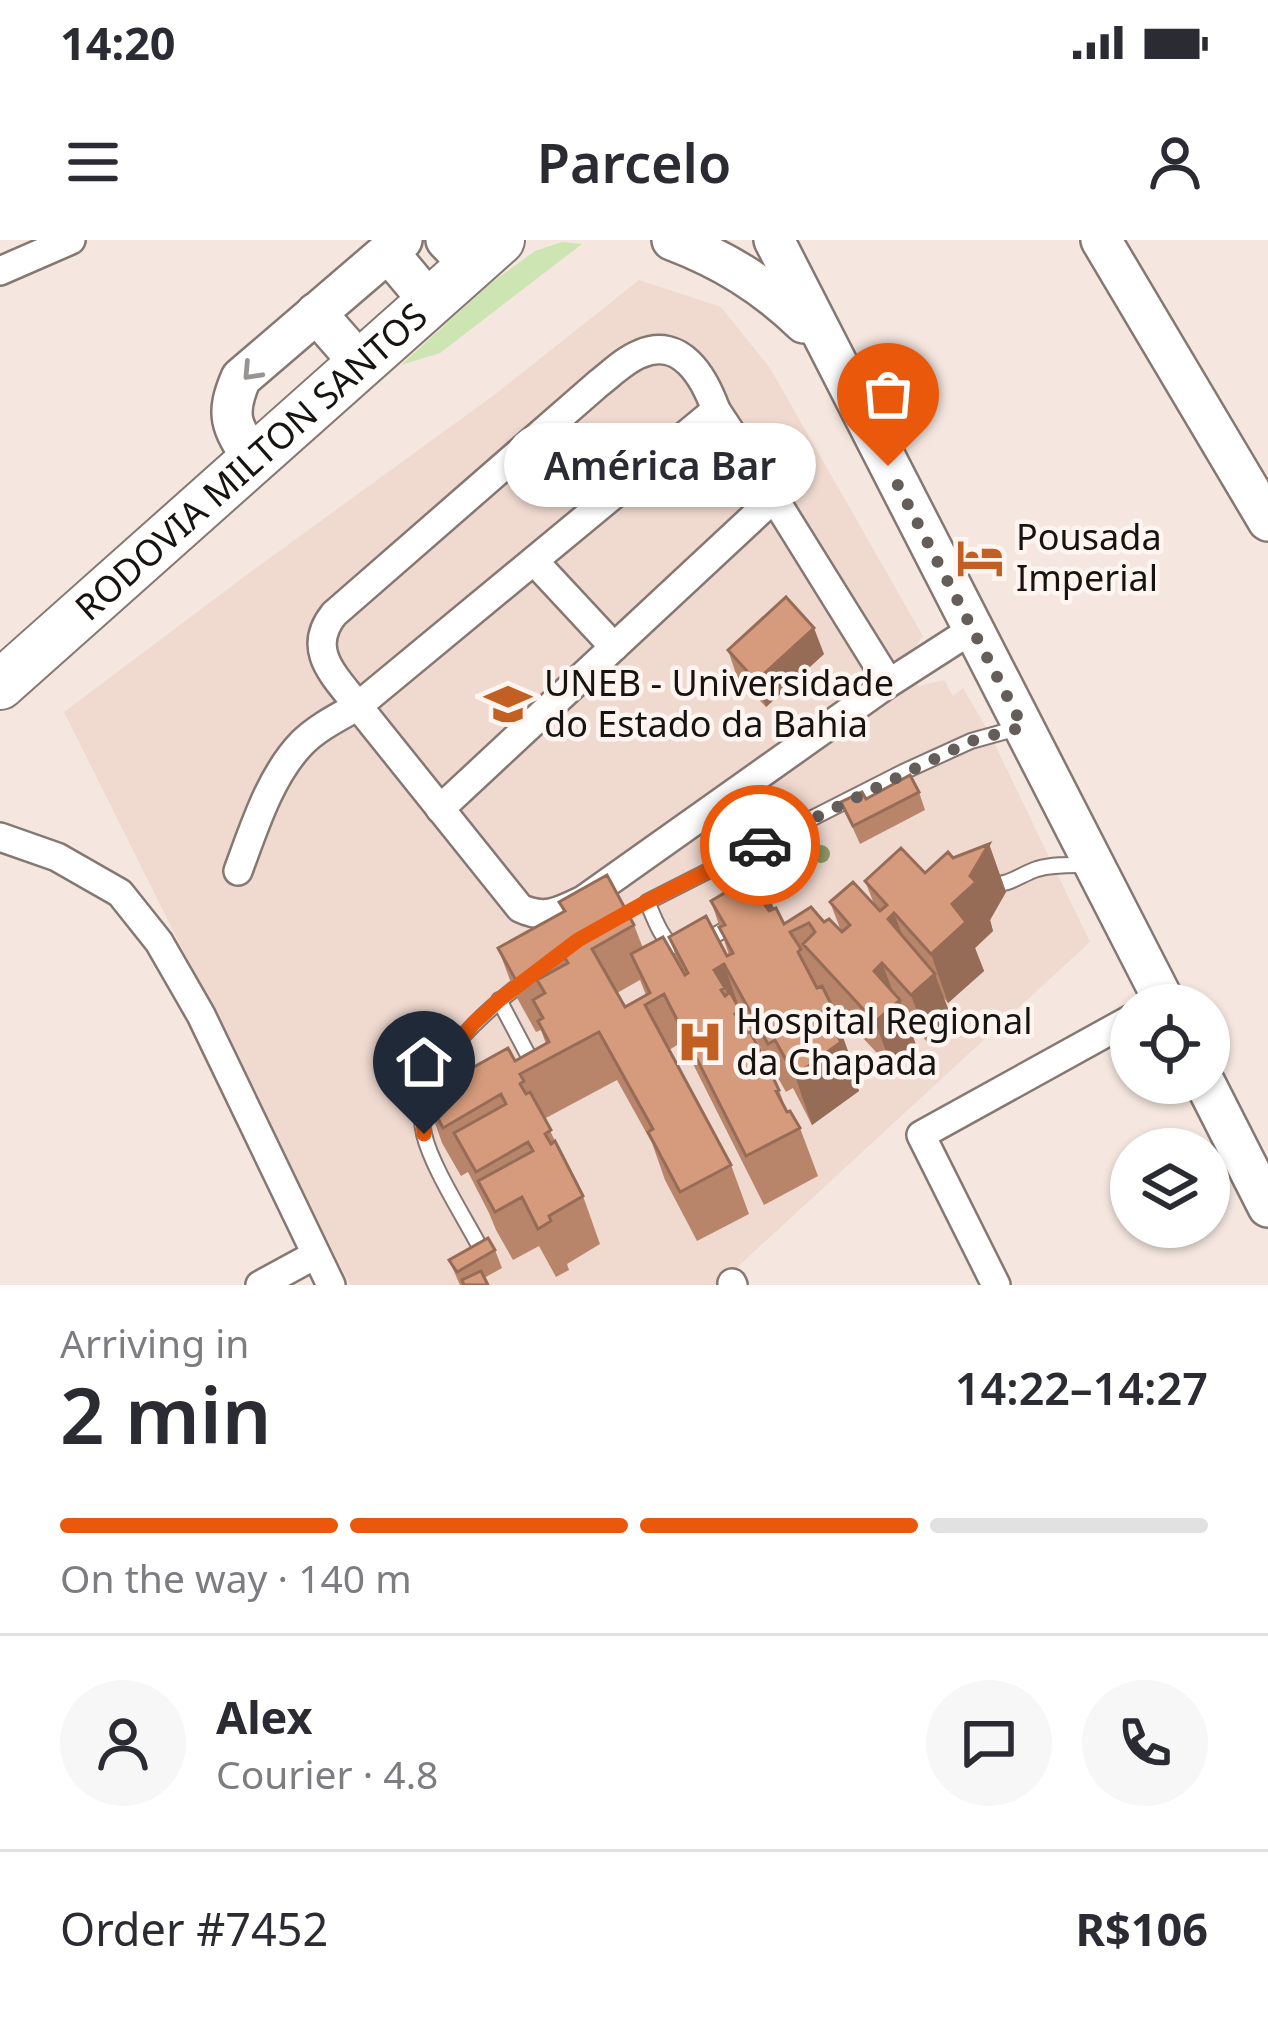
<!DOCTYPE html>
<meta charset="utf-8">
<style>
:root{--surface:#fff;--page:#f7f7f7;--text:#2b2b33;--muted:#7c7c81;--line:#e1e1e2;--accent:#ea580c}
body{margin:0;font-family:"Noto Sans",sans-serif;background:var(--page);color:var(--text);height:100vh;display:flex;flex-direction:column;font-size:45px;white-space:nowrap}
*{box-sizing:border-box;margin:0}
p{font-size:39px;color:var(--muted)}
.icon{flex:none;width:66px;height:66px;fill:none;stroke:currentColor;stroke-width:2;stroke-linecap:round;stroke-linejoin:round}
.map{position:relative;height:1045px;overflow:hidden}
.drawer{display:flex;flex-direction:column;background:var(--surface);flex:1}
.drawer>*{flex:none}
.tools{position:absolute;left:1110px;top:744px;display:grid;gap:24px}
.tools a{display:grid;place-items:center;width:120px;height:120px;border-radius:50%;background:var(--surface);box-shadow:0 3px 9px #0004;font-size:60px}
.pin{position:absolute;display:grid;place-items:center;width:102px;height:102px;color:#fff;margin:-123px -51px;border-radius:50% 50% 50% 0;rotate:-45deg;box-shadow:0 0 12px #0007}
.pin .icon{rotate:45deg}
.courier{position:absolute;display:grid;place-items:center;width:120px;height:120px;margin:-60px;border:9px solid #ea580c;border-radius:50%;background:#fff;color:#222;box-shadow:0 3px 15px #0007}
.bubble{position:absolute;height:84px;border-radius:42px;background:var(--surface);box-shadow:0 3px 9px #0004;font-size:39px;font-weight:600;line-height:84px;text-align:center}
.headline em{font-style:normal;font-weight:600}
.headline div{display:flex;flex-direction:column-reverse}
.headline{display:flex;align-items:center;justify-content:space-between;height:204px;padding:0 60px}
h1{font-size:78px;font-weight:600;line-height:90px}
.bar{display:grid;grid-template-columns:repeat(4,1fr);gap:18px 12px;align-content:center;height:144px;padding:0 60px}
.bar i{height:15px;border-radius:9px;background:var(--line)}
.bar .selected{background:var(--accent)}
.bar p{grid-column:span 4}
.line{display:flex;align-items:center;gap:30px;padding:0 60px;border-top:3px solid var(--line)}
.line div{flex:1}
.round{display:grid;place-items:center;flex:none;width:126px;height:126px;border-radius:63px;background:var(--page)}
.status{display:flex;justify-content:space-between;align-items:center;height:84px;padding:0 60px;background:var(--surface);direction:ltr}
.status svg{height:33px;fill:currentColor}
header{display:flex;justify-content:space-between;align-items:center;height:156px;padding:0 60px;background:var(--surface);font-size:54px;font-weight:600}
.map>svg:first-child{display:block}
.built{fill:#f0dad0}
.green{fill:#cde5b2}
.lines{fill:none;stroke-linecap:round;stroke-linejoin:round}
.lane-casing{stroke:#857872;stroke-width:18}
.street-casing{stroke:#857872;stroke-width:32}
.secondary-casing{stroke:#857872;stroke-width:44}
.highway-casing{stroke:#857872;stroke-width:52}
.lane{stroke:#fff;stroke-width:14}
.street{stroke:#fff;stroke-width:27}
.secondary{stroke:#fff;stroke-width:39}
.highway{stroke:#fff;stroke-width:48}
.tree{fill:#919b68}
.wall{fill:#b8856b;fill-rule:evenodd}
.shaded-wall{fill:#966c57}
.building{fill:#d69b7c;stroke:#966c57;stroke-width:3}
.oneway{stroke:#979593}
.done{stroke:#655d59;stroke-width:12;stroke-dasharray:0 21.6}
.route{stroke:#ea580c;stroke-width:15}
.labels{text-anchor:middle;stroke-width:9;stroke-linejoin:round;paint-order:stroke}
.street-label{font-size:36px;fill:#171310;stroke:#fef5f1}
.poi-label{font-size:36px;fill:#171310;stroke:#fef5f1;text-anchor:start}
</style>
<div class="status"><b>14:20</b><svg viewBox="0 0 49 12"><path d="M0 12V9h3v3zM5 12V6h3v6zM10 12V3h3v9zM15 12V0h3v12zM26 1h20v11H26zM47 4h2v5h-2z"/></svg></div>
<header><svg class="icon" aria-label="menu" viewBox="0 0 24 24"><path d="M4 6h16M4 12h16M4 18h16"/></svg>Parcelo<svg class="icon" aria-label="person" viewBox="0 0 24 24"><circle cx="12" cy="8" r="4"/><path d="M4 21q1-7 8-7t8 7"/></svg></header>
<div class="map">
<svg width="1268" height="1045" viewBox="0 0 1268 1045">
<rect width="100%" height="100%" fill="#f5e7e0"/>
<!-- built -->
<polygon class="built" points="639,40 721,67 770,128 923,396 905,423 918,446 944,440 953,456 963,448 989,492 1090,702 718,1045 350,1045 64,472 245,336 494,155"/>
<!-- green -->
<polygon class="green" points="562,2 582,4 440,113 401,125 491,43 535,11"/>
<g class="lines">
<defs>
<g id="lane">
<polyline points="735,618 749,662"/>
<path d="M989 644C1009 646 1019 635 1037 629 1054 624 1072 625 1089 625"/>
<path d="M734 684C720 692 687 715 671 704 660 697 653 674 647 662L903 532 971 501 1018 488"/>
<polyline points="499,760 536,830"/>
<path d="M482 1011C466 980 431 926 424 894 409 835 485 771 527 739"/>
</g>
<g id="street">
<polyline points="0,31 71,0"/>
<polyline points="534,321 614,407"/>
<path d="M889 443 774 258 716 170 358 466 520 668C545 680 560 671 583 660L889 443 973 389"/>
<polyline points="440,569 774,258"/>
<polyline points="0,597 57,617 120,653 159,702 201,775 331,1045"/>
<path d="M238 631C254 588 270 536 302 503 318 487 339 477 358 466 335 436 305 410 334 374L599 143C612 133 625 120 640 114 681 96 704 137 716 170"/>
<polyline points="732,1043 733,1045"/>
<polyline points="260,1045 315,1015"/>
<polyline points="996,1045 921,895 1131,779"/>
</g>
<g id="secondary">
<polyline points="446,0 470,25"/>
<path d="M672 0C724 20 763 44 804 83"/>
<polyline points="774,0 1166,765"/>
<polyline points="1101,0 1268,281"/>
<polyline points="388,12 429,61"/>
<polyline points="316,73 360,123"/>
<path d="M253 219C231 186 225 175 241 138L402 0"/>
<polyline points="1205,843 1268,967"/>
</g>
<g id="highway">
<path id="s1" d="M0 445 500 0"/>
</g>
</defs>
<!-- lane casing -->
<use href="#lane" class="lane-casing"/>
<!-- street casing -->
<use href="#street" class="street-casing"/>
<!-- secondary casing -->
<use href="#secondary" class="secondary-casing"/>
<!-- highway casing -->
<use href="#highway" class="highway-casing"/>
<!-- lane -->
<use href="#lane" class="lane"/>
<!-- street -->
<use href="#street" class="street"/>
<!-- secondary -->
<use href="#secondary" class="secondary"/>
<!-- highway -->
<use href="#highway" class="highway"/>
</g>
<!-- trees -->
<circle class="tree" cx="821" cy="614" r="9"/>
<!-- wall -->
<g class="wall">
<polygon points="728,410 824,414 766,467 737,437"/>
<polygon points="919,552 925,570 860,604 841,562"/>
<path d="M989 604 1006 652 990 680 993 691 975 708 984 731 948 763 944 758 953 782 929 804 907 779 917 808 893 830 830 763 849 814 846 816 859 851 812 885 793 848 786 852 741 773 749 793 760 810 768 832 779 850 787 872 800 888 818 936 764 965 682 802 669 810 731 925 749 974 697 1001 665 940 652 903 617 840 544 879 583 956 600 1004 567 1024 569 1030 556 1037 539 1006 513 1020 496 990 489 973 468 932 461 936 442 903 425 854 515 821 546 804 541 790 536 792 516 756 498 708 563 672 559 662 634 685 643 708 679 725 669 697 727 716 729 715 711 661 734 654 774 669 784 684 824 682 841 691 830 662 874 664 865 641 925 633 953 618ZM640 740 646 755 625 767 617 753Z"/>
<polygon points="495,1010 502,1028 484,1038 488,1045 460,1045 449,1020"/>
</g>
<!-- shaded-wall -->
<g class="shaded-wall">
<polygon points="814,388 824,414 766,467 756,441"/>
<polygon points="989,604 1006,652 990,680 993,691 975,708 984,731 948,763 931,714 952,664"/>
<polygon points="770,658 788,706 763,662"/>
<polygon points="894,673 912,721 888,679"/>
<polygon points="882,723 897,762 900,760 917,808 893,830 875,782 874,731"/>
<polygon points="724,724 740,770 735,774 735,776 725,748 714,730"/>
<polygon points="935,734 953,782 929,804 911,755"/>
<polygon points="832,766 849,814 846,816 859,851 812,885 795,836 823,771"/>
</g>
<!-- building -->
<g class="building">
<polygon points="786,357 814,388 756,441 728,410"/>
<polygon points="910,535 919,552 853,586 841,562 862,552 866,559"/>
<polygon points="989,604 970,636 976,642 952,664 966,682 931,714 894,673 888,679 935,734 911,755 882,723 874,731 900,760 875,782 803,704 815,692 809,683 790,692 801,709 798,712 817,748 822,746 832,766 823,771 841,802 795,836 775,800 768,804 724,724 714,730 725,748 721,750 725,756 730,752 740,770 735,774 747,793 750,792 760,810 755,812 768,833 770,831 779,850 776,851 787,872 790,871 800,888 746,916 664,754 645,765 731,925 680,952 648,892 653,889 599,792 520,834 524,841 520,844 526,854 530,852 551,890 545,894 551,904 555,901 583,956 549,976 551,981 538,989 522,957 495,972 478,941 533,911 528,902 476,932 454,893 506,864 501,854 443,888 425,854 508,808 515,821 549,802 538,781 543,778 533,760 545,753 537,740 568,723 565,718 518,744 498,708 565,671 559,662 607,635 634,685 592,709 625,767 650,753 631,714 663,697 685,735 688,733 669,697 706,676 727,716 733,713 719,687 725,685 711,661 731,649 734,654 761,640 770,658 763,662 769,671 776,668 784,684 811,667 824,682 829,679 842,692 850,685 830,662 853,642 880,671 887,665 865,641 901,608 925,633 948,612 953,618"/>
<polygon points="488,998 495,1010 457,1032 449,1020"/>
<polygon points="481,1031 488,1045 464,1045 462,1040"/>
</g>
<!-- one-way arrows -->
<defs><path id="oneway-chevron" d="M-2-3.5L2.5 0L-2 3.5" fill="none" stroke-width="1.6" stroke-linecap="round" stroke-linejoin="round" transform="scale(3)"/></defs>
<use class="oneway" href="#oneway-chevron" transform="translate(251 132) rotate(133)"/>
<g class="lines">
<!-- done -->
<polyline class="done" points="760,605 971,501 1023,487 888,226"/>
<!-- route -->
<polyline class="route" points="424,894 422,862 444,821 473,784 499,760 578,700 646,662 760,605"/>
</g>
<!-- icons -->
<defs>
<symbol id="hotel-bare" viewBox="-9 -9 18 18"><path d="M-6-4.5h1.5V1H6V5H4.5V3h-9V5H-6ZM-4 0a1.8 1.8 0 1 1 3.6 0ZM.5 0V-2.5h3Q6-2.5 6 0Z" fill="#c16022" stroke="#fef5f1" stroke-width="2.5" paint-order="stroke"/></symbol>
<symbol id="university-bare" viewBox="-9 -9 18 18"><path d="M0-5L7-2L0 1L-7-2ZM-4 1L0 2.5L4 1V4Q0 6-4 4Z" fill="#c16022" stroke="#fef5f1" stroke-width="2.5" paint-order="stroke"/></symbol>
<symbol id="hospital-bare" viewBox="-9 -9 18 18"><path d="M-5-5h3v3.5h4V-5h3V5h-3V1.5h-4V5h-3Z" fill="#c16022" stroke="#fef5f1" stroke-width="2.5" paint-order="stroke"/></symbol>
</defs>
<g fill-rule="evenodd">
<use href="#hotel-bare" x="947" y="285" width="66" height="66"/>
<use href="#university-bare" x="475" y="431" width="66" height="66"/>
<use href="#hospital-bare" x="667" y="769" width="66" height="66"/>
</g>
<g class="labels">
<!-- street labels -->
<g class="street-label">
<text dy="13" stroke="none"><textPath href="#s1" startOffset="336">RODOVIA MILTON SANTOS</textPath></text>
</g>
<!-- poi labels -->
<g class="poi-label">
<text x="1016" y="310">Pousada<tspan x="1016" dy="41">Imperial</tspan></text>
<text x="544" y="456">UNEB - Universidade<tspan x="544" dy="41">do Estado da Bahia</tspan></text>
<text x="736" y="794">Hospital Regional<tspan x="736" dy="41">da Chapada</tspan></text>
</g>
</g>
</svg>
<div class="tools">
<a><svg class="icon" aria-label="locate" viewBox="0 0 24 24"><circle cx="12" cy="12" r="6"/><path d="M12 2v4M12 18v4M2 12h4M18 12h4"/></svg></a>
<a><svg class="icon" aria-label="layers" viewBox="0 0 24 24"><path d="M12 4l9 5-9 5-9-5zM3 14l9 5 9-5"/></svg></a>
</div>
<div class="pin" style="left:888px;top:226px;background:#ea580c"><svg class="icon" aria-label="bag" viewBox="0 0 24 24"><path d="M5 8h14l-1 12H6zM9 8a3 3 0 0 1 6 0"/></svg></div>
<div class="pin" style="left:424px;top:894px;background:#1f2937"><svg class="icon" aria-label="home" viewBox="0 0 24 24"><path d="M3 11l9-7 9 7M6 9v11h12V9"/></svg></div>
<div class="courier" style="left:760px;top:605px"><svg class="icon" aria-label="car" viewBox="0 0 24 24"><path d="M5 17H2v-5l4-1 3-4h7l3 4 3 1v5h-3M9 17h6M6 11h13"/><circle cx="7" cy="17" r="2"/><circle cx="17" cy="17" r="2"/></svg></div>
<div class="bubble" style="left:504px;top:183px;width:312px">América Bar</div>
</div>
<section class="drawer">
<div class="headline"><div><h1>2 min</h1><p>Arriving in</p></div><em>14:22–14:27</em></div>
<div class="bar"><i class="selected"></i><i class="selected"></i><i class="selected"></i><i></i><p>On the way · 140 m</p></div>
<div class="line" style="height:216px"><a class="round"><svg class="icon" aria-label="person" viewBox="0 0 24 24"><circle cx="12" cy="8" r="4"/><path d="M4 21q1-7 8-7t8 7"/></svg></a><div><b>Alex</b><p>Courier · 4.8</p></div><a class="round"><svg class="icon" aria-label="chat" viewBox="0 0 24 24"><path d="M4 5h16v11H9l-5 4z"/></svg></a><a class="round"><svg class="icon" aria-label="phone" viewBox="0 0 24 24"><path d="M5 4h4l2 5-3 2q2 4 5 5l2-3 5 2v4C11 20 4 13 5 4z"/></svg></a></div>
<div class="line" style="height:156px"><div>Order #7452</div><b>R$106</b></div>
</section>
